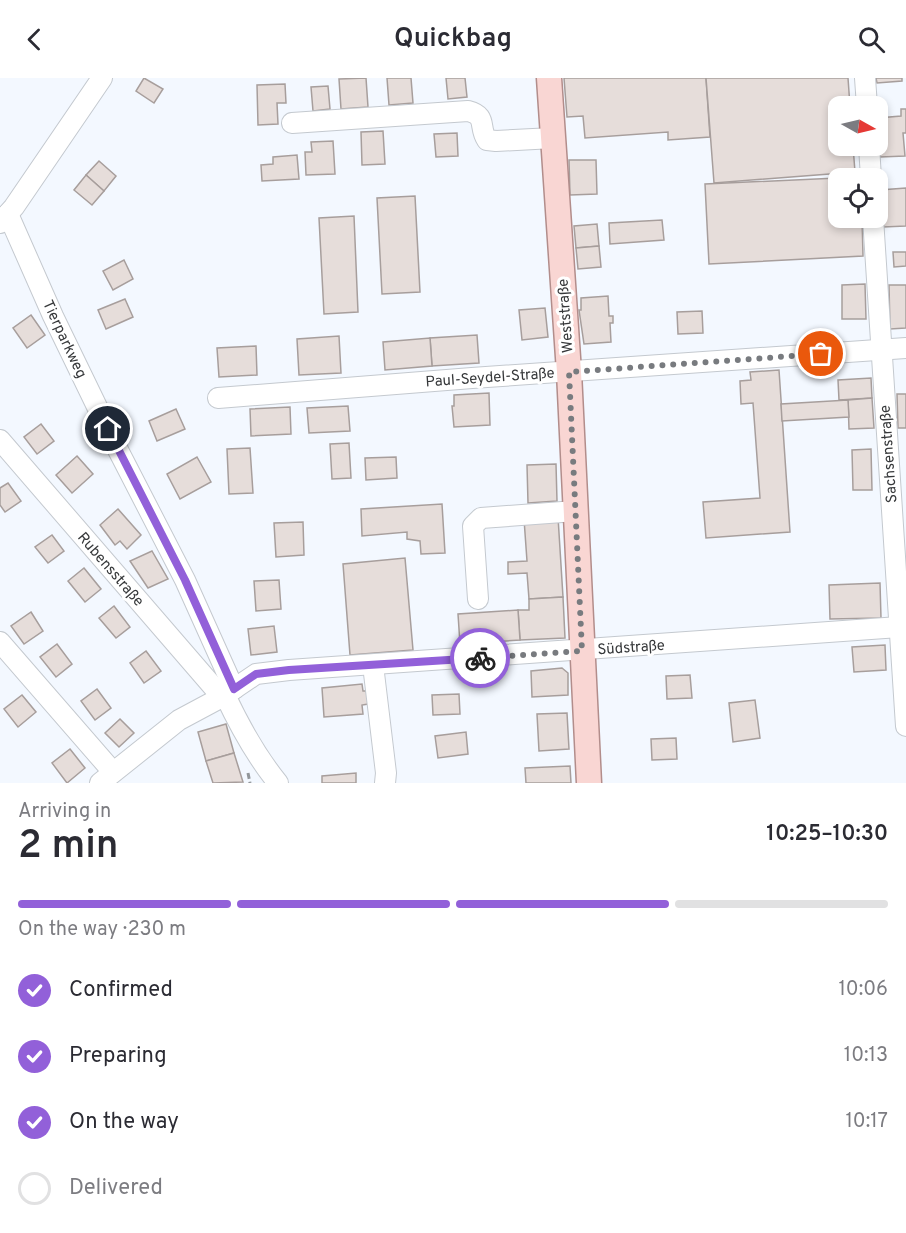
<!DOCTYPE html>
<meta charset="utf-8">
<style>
:root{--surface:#fff;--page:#f7f7f7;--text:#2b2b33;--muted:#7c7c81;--line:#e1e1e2;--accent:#9260d9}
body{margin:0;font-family:Overpass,sans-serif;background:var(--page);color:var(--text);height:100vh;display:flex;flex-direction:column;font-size:22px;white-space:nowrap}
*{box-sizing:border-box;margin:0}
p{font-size:20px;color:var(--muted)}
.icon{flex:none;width:33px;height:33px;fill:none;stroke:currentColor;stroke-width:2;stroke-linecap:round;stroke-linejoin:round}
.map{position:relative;height:705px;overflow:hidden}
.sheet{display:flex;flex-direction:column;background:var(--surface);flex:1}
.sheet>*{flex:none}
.needle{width:39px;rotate:98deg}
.fabs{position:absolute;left:828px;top:18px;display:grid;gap:12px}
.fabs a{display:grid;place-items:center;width:60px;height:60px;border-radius:12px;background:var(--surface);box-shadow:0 3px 9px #0003;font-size:30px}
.pin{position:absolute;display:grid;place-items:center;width:51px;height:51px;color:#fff;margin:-26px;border:3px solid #fff;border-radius:50%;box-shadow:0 2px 6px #0007}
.courier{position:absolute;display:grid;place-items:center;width:60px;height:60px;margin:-30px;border:4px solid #9260d9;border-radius:50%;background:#fff;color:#222;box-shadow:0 2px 8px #0007}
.overview em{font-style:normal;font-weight:600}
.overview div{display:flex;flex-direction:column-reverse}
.overview{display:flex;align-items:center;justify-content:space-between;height:102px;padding:0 18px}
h1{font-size:39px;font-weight:600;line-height:45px}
.bar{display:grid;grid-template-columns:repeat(4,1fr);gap:9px 6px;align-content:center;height:72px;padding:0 18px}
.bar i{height:8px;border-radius:4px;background:var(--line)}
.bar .active{background:var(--accent)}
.bar p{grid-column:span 4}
ol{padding:0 18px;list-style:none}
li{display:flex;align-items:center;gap:18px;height:66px}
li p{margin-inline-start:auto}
li .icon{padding:6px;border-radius:50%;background:var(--accent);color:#fff;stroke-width:4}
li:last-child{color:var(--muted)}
li i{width:33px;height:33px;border:3px solid var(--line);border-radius:50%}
header{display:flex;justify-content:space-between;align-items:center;height:78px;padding:0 18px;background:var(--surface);font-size:27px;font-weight:600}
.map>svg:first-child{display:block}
.building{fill:#e6ddda;stroke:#a79e9c;stroke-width:1.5}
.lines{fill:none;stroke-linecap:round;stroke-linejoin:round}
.minor-casing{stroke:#c4c9cf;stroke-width:22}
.major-casing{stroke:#b28d8b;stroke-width:27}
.path{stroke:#92969a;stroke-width:3;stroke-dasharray:6 3;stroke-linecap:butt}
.minor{stroke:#fff;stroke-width:20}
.major{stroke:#f9d6d3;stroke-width:24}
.done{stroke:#787b7f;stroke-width:6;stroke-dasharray:0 10.8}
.route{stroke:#9260d9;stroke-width:8}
.labels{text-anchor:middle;stroke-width:6;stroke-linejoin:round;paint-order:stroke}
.street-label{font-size:15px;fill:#36383a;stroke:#fff}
</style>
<header><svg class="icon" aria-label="back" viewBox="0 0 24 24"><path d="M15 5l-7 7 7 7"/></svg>Quickbag<svg class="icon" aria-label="search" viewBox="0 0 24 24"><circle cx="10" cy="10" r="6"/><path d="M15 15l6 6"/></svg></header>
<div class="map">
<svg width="906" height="705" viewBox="0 0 906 705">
<rect width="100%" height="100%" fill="#f3f8ff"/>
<!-- building -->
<g class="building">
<polygon points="144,0 163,11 154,25 136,13"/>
<polygon points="366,0 368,29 341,31 339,1"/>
<polygon points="387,0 411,0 413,25 389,27"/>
<polygon points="446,0 465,0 467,19 448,21"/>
<polygon points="564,0 706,0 710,59 668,62 668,54 585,60 583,38 567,39"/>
<polygon points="706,0 848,0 850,28 838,28 838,68 853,68 855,94 714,105"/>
<polygon points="876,0 902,0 902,3 877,5"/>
<polygon points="285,6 286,25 277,25 278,46 258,47 257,7"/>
<polygon points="328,8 330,31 313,33 311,9"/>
<polygon points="901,31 906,31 906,55 903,55 905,78 880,79 878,40 901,38"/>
<polygon points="383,53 385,86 362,87 361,54"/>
<polygon points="457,55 458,78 436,79 434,56"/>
<polygon points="333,63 335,96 306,97 305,74 312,74 311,64"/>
<polygon points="297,77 299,101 262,103 261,87 273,86 273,79"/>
<polygon points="569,82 596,82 597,116 570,117"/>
<polygon points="99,83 116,98 104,113 86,97"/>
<polygon points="86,97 104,113 92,127 74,112"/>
<polygon points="859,99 860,100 838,100 838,140 862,140 863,178 709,186 705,106"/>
<polygon points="906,110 906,148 883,149 880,112"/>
<polygon points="415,118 420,214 382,216 377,120"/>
<polygon points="354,138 358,234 324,236 319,140"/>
<polygon points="662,142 664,162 610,166 609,145"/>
<polygon points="597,146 599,168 576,170 574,148"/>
<polygon points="599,168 601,189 578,191 576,170"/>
<polygon points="893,174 906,174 906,188 894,189"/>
<polygon points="124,182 133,201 113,212 103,193"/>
<polygon points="865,206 866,241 842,241 842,207"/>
<polygon points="889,207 906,207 906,250 890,251"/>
<polygon points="608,218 609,238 613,238 613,245 610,245 611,264 584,266 579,232 581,232 581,220"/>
<polygon points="125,221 133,239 106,251 98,232"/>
<polygon points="545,230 548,259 522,262 519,232"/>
<polygon points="702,233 703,255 678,256 677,234"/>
<polygon points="31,237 45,257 27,270 13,250"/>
<polygon points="477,257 479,285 432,288 430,260"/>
<polygon points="339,258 341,295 299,297 297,261"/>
<polygon points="430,260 432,288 385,292 383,264"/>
<polygon points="256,268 257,297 219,299 217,270"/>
<polygon points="779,292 790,454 706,460 703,424 760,420 753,325 741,326 740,303 751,302 750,294"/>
<polygon points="871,300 872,320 839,322 838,302"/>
<polygon points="489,315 490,347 454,349 452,328 454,328 454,317"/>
<polygon points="897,316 906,316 906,350 898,350"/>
<polygon points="872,320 874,350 849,351 848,322"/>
<polygon points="848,322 849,339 782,343 781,326"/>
<polygon points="348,328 350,353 309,355 307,330"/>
<polygon points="290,329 291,356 251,358 250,331"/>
<polygon points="176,331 185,351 157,363 149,343"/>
<polygon points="41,346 54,363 37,376 24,359"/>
<polygon points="349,365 351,400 332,401 330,366"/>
<polygon points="250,370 253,415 229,416 227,371"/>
<polygon points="871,371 872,412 853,412 852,372"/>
<polygon points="77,378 93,396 72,415 56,397"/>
<polygon points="197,379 211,404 180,421 167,396"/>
<polygon points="396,379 397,400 366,402 365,380"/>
<polygon points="556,386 557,423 528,425 527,387"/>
<polygon points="8,405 21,423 5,434 0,427 0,410"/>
<polygon points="442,426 445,475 421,476 420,463 407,461 407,454 362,458 361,431"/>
<polygon points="118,431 141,457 127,471 120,463 115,467 100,447"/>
<polygon points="558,439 563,519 529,521 527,495 508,496 508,484 527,483 524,441"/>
<polygon points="303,444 304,477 276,479 274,445"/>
<polygon points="52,457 64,473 48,485 35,469"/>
<polygon points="152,473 168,501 148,510 130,483"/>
<polygon points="405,480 413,572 350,577 343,486"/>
<polygon points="84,490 101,511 85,524 68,503"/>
<polygon points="279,502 281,531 256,533 254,503"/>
<polygon points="880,505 881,540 830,541 829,507"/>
<polygon points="563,519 565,560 520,562 518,532 529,532 529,521"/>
<polygon points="114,528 130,549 116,560 99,540"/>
<polygon points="518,532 520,562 460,566 458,536"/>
<polygon points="31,534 43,553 24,566 11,548"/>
<polygon points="274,548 277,574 251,577 248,551"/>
<polygon points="57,566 72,586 56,599 40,579"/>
<polygon points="885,567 886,592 854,594 852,569"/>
<polygon points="146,573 161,593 144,605 130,585"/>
<polygon points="562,590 568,595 568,617 532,619 531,593"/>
<polygon points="690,597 692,620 667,621 666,598"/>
<polygon points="362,606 363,613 366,613 368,617 368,626 362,627 363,636 324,639 322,610"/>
<polygon points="97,611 111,630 95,642 81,623"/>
<polygon points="459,616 460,636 433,637 432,617"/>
<polygon points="22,617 36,634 18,649 4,631"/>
<polygon points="755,622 760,660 733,664 729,625"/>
<polygon points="567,635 569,671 539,673 537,636"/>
<polygon points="120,641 134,655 119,669 105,655"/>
<polygon points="226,646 234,675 206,683 198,654"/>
<polygon points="466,654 468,676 438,680 435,658"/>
<polygon points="676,660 677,681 652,682 651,661"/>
<polygon points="70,671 85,690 67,705 52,685"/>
<polygon points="234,675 243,704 213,705 206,683"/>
<polygon points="570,688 571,705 526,705 525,690"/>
<polygon points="356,695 356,705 322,705 322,698"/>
</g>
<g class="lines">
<defs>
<g id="minor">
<polyline points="865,0 867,28"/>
<path d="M292 45 468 33C488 38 478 49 487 62L496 63 553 60"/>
<polyline points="869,68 871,100"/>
<polyline points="8,136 53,238 117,370 185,502 234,611"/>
<polyline points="873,140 906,648"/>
<polyline points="0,145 14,129 102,0"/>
<polyline points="218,320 472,300 906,270"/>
<polyline points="0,362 222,619"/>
<polyline points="478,521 473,448 481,440 576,433"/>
<polyline points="0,564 113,694"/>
<polyline points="373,587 386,695 385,705"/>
<path d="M225 617C240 649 256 678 278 705"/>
<polyline points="100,705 179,642 222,619 256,596 289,592 899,549"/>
</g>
<polyline id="major" points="549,0 569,294 589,705"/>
</defs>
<!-- minor casing -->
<use href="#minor" class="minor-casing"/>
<!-- major casing -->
<use href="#major" class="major-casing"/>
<!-- path -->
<polyline class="path" points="248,695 250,705"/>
<!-- minor -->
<use href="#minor" class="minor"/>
<!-- major -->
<use href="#major" class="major"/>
</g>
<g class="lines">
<!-- done -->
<polyline class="done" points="480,580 582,573 569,294 821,276"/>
<!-- route -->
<polyline class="route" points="108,351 185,502 234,611 256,596 289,592 480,580"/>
</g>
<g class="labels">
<!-- street labels -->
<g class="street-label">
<text transform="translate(565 238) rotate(-94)" y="5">Weststraße</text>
<text transform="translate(65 261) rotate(65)" y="5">Tierparkweg</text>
<text transform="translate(490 299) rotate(-4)" y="5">Paul-Seydel-Straße</text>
<text transform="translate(888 376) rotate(-94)" y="5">Sachsenstraße</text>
<text transform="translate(111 491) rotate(49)" y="5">Rubensstraße</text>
<text transform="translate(631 569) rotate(-4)" y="5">Südstraße</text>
</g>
</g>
</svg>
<div class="fabs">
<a><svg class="needle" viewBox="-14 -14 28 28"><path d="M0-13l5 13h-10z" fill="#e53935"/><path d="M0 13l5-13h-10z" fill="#7c7c81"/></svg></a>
<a><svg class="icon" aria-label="locate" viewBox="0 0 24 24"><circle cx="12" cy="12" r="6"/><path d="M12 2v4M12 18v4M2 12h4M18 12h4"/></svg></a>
</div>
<div class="pin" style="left:821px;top:276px;background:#ea580c"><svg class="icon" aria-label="bag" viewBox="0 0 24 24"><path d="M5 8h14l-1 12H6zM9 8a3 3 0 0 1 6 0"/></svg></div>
<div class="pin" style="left:108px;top:351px;background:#1f2937"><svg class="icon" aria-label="home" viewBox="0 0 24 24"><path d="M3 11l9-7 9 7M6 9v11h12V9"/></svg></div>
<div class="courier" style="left:480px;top:580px"><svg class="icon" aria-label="bike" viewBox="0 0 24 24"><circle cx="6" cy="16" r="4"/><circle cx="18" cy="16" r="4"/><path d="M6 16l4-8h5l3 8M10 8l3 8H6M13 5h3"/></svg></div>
</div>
<section class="sheet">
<div class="overview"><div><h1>2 min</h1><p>Arriving in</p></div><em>10:25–10:30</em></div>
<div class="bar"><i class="active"></i><i class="active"></i><i class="active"></i><i></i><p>On the way · 230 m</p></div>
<ol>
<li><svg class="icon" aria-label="check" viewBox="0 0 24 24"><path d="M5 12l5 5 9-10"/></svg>Confirmed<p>10:06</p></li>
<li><svg class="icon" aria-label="check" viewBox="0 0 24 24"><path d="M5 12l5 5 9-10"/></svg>Preparing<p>10:13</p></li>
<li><svg class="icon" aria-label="check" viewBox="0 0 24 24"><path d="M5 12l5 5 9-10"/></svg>On the way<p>10:17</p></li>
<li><i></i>Delivered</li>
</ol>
</section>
